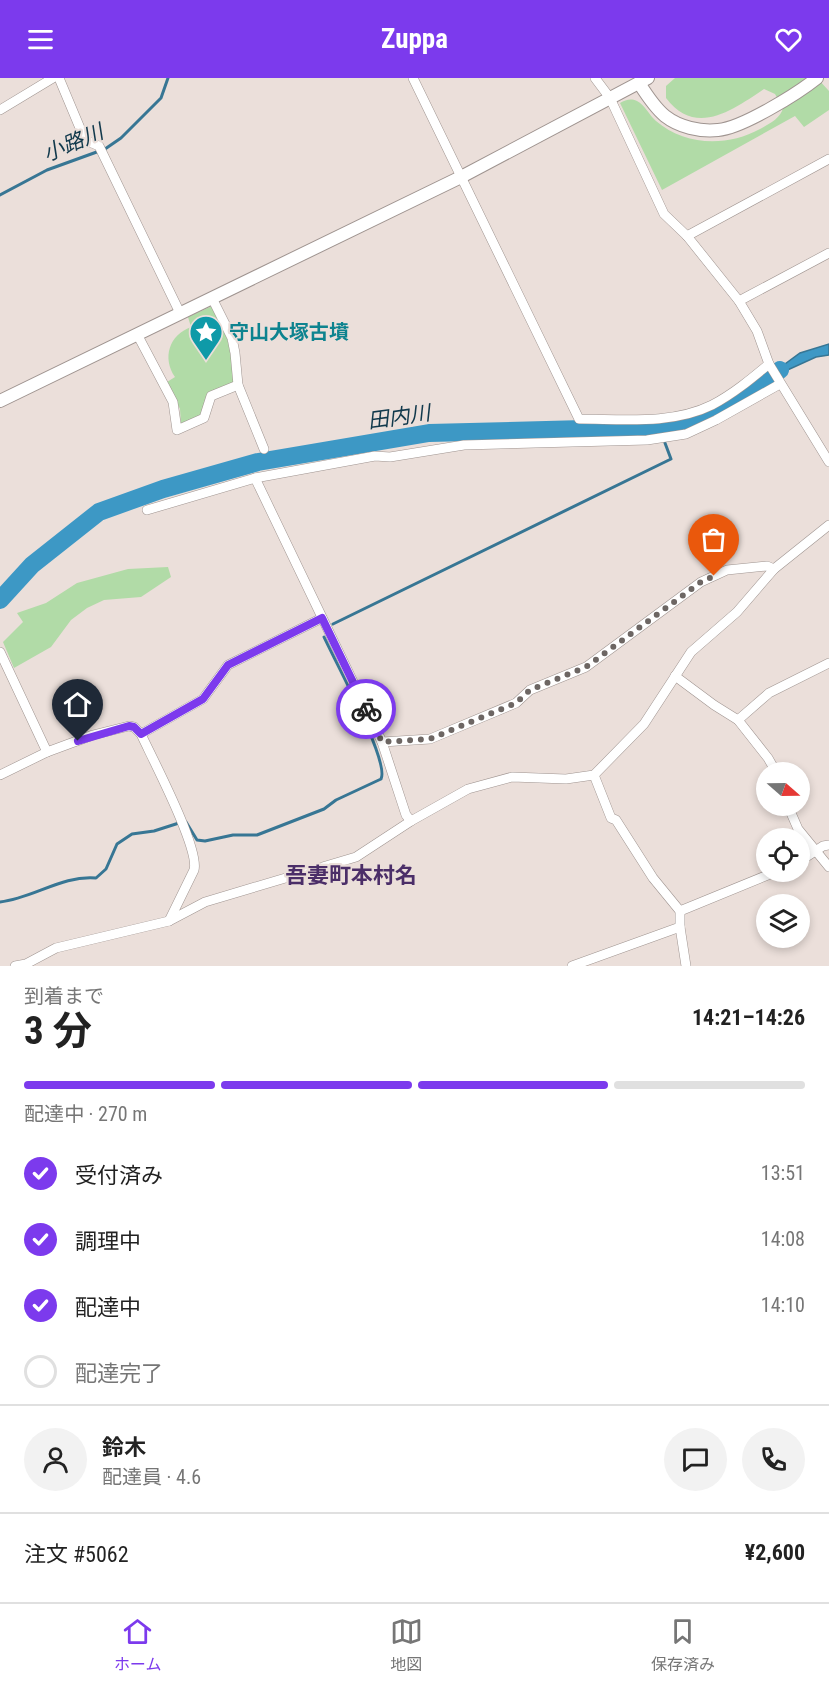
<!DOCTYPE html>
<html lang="ja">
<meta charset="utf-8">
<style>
:root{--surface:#fff;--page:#f2f2f2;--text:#222;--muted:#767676;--line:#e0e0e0;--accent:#7c3aed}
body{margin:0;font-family:"Roboto Condensed","Noto Sans JP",sans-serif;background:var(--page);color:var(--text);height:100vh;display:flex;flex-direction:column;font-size:22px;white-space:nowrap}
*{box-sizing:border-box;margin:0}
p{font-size:20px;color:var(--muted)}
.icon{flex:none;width:33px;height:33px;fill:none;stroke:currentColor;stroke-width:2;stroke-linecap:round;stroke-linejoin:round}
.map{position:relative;height:888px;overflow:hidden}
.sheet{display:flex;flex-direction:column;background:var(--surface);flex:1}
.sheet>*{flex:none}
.needle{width:39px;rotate:110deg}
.tools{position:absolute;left:756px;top:684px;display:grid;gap:12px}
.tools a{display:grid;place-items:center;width:54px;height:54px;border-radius:50%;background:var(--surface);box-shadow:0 3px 9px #0003;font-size:30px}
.pin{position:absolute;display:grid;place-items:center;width:51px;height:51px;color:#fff;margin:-62px -26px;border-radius:50% 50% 50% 0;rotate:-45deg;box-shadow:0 0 6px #0007}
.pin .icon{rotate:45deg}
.courier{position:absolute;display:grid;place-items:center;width:60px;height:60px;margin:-30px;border:4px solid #7c3aed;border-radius:50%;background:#fff;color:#222;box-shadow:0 2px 8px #0007}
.headline em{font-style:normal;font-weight:700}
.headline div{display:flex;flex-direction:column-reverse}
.headline{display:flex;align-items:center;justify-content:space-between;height:102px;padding:0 24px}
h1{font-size:39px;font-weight:700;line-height:45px}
.bar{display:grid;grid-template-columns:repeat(4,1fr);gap:9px 6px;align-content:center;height:72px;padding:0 24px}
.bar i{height:8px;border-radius:4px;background:var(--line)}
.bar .current{background:var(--accent)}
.bar p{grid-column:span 4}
.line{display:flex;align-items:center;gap:15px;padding:0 24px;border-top:2px solid var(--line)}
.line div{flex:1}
.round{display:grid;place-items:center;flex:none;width:63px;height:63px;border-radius:32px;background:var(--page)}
ol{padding:0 24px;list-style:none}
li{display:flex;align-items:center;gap:18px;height:66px}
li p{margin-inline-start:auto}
li .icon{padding:6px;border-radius:50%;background:var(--accent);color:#fff;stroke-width:4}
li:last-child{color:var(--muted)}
li i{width:33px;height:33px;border:3px solid var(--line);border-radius:50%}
header{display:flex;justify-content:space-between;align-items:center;height:78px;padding:0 24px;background:var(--accent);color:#fff;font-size:27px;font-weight:700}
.tabs{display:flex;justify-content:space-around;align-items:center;height:84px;border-top:2px solid var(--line);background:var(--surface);font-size:16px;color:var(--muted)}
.tabs a{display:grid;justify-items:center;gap:3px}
.tabs .current{color:var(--accent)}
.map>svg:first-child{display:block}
.green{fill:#b1dba7}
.water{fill:#3d98c5;stroke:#377694;stroke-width:1.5}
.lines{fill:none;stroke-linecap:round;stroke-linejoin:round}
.stream{stroke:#377694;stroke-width:3}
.river{stroke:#3d98c5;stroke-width:18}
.minor-casing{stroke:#9f9490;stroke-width:10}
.tertiary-casing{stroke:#9f9490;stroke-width:14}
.minor{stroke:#fff;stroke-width:9}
.tertiary{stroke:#fff;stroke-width:12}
.done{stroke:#6d6663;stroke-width:6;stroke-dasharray:0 10.8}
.route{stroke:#7c3aed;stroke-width:8}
.labels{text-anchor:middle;stroke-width:4.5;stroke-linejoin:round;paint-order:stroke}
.culture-label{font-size:20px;font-weight:bold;fill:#0d838f;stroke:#ebdfda;text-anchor:start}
.water-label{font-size:21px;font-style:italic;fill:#11394c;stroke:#ebdfda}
.quarter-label{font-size:22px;font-weight:bold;fill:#4b2e68;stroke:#ebdfda}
</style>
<header><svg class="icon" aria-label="menu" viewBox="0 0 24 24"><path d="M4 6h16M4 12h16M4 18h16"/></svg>Zuppa<svg class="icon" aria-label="heart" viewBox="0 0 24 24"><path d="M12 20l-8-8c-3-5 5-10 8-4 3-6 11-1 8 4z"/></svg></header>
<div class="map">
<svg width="829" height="888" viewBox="0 0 829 888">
<rect width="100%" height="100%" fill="#ebdfda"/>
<!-- green -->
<g class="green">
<path d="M675 0H817L829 13V32L804 49 795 38 662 112 620 25C626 22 630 20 637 23 645 27 649 37 656 43 685 68 727 69 760 51 769 46 781 40 783 30L775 16 764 11C734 31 696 60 666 20V8Z"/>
<path d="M212 228C228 260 233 270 235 306L208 317 201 338 181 346 180 331 167 304 175 299C162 280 169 257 191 249L188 239Z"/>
<polygon points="168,489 171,499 141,519 104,522 87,530 71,542 51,569 14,590 3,564 23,544 17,535 46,525 77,505 128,491"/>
</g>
<!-- water -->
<polygon class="water" points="829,266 829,277 816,279 759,305 800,275"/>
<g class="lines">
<!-- stream -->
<g class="stream">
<polyline points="0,117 47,92 105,71 121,60 161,20 168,0"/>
<polyline points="660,349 662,355"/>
<polyline points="333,546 671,381 665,365"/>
<path d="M186 744 197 762 205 763 233 757H257L324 731 336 722 381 701C390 684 334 581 324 559"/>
<path d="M0 824C34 820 62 797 96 800L106 791 117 766 132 756 154 753 179 745"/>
</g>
<!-- river -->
<polyline class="river" points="0,522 32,487 99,434 163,411 258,384 429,355 660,349 714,334 780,292"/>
<defs>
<g id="minor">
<polyline points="59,0 85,62 99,68 180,235"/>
<path d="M413 0 579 341C622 341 672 347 712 327 733 316 751 301 769 286"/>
<polyline points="595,0 610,20 664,136 687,158 739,223 757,253 769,286 829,384"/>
<polyline points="0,32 53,0"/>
<polyline points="687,158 829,81"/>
<polyline points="212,220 232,260 235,275 238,307 264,371"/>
<polyline points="739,223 829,175"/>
<polyline points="137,256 173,324 177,352 204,340 211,318 238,307"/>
<polyline points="255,400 382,664 406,737 411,743"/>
<polyline points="147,432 255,400 375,378 390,379 464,367 647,362 686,356 716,342 780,306"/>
<polyline points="0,574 47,674 0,697"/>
<polyline points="675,598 714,627 738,642 768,680 776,694"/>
<polyline points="738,642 769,615 829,585"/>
<polyline points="141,656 203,621 228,587 322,540"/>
<polyline points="382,664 430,661 516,625 530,612 586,589 701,504 727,492 767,488 774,491"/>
<path d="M47 674 93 657 129 648 134 649 141 656C152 680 200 771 194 792L169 843"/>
<polyline points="594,697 611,740 616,742 653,800 680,833 680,849 686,888"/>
<polyline points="788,728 798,751 829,789"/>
<polyline points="800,783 823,768 829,767"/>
<polyline points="680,833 775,794"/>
<polyline points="15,888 26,886 56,870 169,843 205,824 356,779 411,743 468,711 512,699 566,701 594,697 644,646 691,574 737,534 774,491 829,447"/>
<polyline points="572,888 680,849"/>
</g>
<g id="tertiary">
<path d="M639 5C646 16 654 29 665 38 679 49 700 54 718 52 742 50 797 16 817 0"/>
<polyline points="0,323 461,99 648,0"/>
</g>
</defs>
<!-- minor casing -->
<use href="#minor" class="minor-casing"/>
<!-- tertiary casing -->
<use href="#tertiary" class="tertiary-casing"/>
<!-- minor -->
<use href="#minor" class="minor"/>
<!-- tertiary -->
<use href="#tertiary" class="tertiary"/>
</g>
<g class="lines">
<!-- done -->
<polyline class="done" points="366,631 382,664 430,661 516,625 530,612 586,589 701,504 714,498"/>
<!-- route -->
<polyline class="route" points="78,663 129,648 134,649 141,656 203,621 228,587 322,540 366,631"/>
</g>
<!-- icons -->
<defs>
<symbol id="sight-pin" viewBox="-11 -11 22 30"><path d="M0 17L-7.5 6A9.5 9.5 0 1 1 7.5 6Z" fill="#0f9aa8" stroke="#ebdfda"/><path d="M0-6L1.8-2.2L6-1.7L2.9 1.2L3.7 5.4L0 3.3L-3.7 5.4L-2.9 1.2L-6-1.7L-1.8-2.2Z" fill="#fff"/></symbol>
</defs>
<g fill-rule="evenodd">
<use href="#sight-pin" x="187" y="235" width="38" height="52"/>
</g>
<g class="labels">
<!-- culture labels -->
<g class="culture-label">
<text x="229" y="261">守山大塚古墳</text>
</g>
<!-- water labels -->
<g class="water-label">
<text transform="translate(73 65) rotate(-23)" y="7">小路川</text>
<text transform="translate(399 339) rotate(-8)" y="7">田内川</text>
</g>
<!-- quarter labels -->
<g class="quarter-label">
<text x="351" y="805">吾妻町本村名</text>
</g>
</g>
</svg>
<div class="tools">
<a><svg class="needle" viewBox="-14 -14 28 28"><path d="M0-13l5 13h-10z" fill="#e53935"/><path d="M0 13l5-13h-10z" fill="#767676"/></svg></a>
<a><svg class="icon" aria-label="locate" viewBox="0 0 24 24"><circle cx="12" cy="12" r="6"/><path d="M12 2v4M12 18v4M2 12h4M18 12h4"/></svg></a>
<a><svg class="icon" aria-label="layers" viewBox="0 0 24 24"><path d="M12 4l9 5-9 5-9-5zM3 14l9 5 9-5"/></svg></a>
</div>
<div class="pin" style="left:714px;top:498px;background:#ea580c"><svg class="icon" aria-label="bag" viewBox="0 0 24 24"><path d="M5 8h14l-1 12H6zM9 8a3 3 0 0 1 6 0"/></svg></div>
<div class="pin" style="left:78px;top:663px;background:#1f2937"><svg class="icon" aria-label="home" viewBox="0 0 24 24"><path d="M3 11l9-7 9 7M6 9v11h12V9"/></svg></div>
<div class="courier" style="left:366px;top:631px"><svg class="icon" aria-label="bike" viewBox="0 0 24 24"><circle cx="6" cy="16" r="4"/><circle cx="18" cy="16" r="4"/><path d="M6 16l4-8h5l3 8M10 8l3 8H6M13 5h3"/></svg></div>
</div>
<section class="sheet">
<div class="headline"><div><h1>3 分</h1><p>到着まで</p></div><em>14:21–14:26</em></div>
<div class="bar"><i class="current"></i><i class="current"></i><i class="current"></i><i></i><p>配達中 · 270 m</p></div>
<ol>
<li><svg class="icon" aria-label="check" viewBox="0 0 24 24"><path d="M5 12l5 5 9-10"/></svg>受付済み<p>13:51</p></li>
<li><svg class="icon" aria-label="check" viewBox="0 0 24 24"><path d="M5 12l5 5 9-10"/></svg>調理中<p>14:08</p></li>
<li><svg class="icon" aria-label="check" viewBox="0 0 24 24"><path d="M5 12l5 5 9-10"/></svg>配達中<p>14:10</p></li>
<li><i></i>配達完了</li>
</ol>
<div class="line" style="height:108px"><a class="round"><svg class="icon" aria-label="person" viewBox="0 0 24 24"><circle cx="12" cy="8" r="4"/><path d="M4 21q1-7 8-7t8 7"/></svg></a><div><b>鈴木</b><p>配達員 · 4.6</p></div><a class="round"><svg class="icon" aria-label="chat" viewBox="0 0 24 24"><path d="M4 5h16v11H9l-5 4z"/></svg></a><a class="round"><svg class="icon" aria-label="phone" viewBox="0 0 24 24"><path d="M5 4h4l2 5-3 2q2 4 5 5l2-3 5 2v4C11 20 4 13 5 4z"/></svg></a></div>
<div class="line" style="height:78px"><div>注文 #5062</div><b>¥2,600</b></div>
</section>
<nav class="tabs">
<a class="current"><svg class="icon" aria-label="home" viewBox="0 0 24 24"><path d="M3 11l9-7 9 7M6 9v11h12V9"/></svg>ホーム</a>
<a><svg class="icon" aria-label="map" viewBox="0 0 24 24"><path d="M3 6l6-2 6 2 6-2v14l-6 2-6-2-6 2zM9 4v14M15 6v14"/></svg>地図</a>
<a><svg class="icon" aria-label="saved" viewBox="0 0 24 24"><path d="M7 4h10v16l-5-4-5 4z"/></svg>保存済み</a>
</nav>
